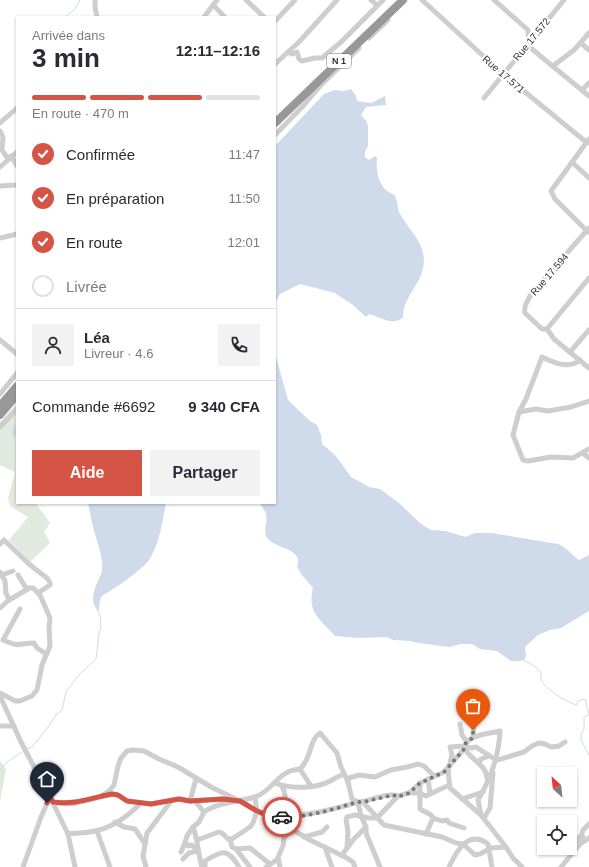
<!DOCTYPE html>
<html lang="fr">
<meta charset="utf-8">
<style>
:root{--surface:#fff;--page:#f2f2f3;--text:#2b2b33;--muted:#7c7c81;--line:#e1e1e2;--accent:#d45546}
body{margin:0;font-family:Helvetica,sans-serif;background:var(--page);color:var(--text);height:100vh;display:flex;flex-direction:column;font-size:15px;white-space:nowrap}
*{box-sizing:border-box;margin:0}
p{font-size:13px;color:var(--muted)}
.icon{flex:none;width:22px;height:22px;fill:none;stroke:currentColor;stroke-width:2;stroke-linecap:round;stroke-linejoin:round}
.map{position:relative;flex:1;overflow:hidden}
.drawer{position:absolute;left:16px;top:16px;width:260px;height:488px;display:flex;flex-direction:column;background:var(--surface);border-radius:0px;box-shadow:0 1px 3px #0004}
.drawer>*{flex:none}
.needle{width:26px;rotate:333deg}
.fabs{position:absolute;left:537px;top:767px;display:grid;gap:8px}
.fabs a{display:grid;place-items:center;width:40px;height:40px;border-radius:0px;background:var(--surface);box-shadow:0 1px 3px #0004;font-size:20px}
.pin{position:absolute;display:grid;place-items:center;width:34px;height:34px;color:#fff;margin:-41px -17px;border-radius:50% 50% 50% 0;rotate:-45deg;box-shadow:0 0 4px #0007}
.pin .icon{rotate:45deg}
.courier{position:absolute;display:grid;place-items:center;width:40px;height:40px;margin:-20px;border:3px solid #d45546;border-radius:50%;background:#fff;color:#222;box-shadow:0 1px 5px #0007}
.headline em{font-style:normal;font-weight:800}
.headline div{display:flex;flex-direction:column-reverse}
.headline{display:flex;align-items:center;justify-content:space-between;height:68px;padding:0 16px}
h1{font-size:26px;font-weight:800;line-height:30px}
.bar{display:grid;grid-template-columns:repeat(4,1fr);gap:6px 4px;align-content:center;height:48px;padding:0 16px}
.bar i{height:5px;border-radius:3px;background:var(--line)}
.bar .selected{background:var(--accent)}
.bar p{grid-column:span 4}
.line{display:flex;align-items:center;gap:10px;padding:0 16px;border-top:1px solid var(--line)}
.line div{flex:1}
.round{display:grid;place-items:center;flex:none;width:42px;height:42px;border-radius:0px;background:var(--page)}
ol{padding:0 16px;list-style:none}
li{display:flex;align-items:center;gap:12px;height:44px}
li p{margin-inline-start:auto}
li .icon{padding:4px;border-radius:50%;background:var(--accent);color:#fff;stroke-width:4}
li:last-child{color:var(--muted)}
li i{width:22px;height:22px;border:2px solid var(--line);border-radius:50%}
.button{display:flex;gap:8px;margin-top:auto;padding:8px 16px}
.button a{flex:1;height:46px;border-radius:0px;background:var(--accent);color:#fff;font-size:16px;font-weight:800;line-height:46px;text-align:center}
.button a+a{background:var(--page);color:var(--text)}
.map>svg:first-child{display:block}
.green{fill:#e2e9de}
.water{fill:#cfdaea}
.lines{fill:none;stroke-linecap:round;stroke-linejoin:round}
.stream{stroke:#cfdaea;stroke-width:1}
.minor{stroke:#cecece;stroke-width:5}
.highway{stroke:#989898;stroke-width:8}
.done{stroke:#797979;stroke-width:4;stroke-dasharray:0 7.2}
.route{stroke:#d45546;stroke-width:5}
.labels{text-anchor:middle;stroke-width:4;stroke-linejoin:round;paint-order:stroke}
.shield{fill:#fff;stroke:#6f6f6f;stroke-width:1}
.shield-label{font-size:9px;font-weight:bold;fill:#313131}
.street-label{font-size:10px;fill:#313131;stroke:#fff}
</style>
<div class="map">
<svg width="589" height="867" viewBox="0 0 589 867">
<rect width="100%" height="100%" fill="#fff"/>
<!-- green -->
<g class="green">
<polygon points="17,403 17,422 13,427 15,438 17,439 17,503 39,503 37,505 50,523 44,532 50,543 30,562 9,540 28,517 10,506 8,498 15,472 0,465 0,422"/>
<polygon points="0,761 6,769 0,802"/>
</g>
<!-- water -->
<g class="water">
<path d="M351 89 356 96 357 101 371 103 385 96 386 105 366 107 361 115 367 122 368 127V146L365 152V157L369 160 375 156 377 158C376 168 377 180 385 189 387 192 392 193 395 196 398 202 397 209 400 214 412 235 431 247 421 275 416 288 402 302 403 317 395 327 380 317 369 314L366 317 353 305 335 293 300 284 280 294 275 303V146L324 94 335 90 343 91Z"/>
<path d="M275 353 288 400 310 421 317 425 321 435 322 444 335 455 351 477 369 487 380 489 399 503 421 524 431 530 446 531 465 537 475 533H492L558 544C567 548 571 554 579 560L589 555V611L561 628 550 630 538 635 525 647 526 656 524 660 519 661H511L497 651 480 649 472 644H461L449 647 419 643 410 641 394 640 386 637 360 638 335 636C320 619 307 613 313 588L301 574 297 566C304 549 277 549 268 539 262 532 268 522 266 514 265 510 261 507 260 503H275Z"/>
<polygon points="17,422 17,439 11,434 13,427"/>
<path d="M88 503H166C162 522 160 543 149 560 142 570 114 589 102 596 98 601 101 606 98 611 86 597 99 584 102 570 104 558 96 539 93 527 91 519 90 511 88 503Z"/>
</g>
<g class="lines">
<!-- stream -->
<g class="stream">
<polyline points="65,17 75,9 80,0"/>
<path d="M523 660C528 662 533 665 537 668 542 672 541 674 541 679 543 688 569 704 577 705L578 701 585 699 589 715 584 717V729L581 734V740L589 755"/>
<polyline points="27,749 32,747 46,730 56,715 62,710 66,692 78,676 96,659 99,633 101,627 100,623 101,618 98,610"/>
<polyline points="0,770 7,762 24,751"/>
</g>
<!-- minor -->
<g class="minor">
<polyline points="95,0 95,7 97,17"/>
<polyline points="246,0 264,17"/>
<polyline points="371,0 377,5"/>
<polyline points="422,0 503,74 586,142 589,143"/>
<polyline points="494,0 528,30 529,42"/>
<polyline points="213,5 225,17"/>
<polyline points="204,17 217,0"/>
<polyline points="275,21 295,0"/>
<polyline points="369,38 388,20"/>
<polyline points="581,43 589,50"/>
<polyline points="527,45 589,96"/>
<polyline points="288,52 292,54 297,52 299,59 302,61 315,58 322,58 340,43 383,0"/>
<polyline points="275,64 299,42 337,0"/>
<polyline points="553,66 574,50 589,33"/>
<polyline points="582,90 589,83"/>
<polyline points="484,98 564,0"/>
<polyline points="0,123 17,108"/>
<polyline points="0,131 3,137 2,150 8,159"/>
<polyline points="275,135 304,105 320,86 359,48"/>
<polyline points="11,156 17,166"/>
<polyline points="573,163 589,178"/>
<polyline points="0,167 17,152"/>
<polyline points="0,186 17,185"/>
<path d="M589 228 532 293C528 299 523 307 525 313L542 329H547L554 339 589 368"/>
<polyline points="588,232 555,199 551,191 589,139"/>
<polyline points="0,238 17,234"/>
<polyline points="547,329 589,278"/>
<polyline points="0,340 17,354"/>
<polyline points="570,352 589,330"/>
<path d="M580 360C569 370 553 362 542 357L526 399 519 412 513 435 523 460 528 461 551 457 573 458 589 449"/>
<polyline points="0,394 17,373"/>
<polyline points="519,412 536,409 548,411 571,407 589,401"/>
<polyline points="0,427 17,409"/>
<polyline points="583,453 589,458"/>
<polyline points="0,544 4,540 29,564 48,579 50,583 50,585 38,593"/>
<polyline points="0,572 5,581 6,593 9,600 0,608"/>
<polyline points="2,575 13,571"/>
<polyline points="9,600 28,589"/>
<path d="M20 609 3 640C21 648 17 643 34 643L37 648 46 654"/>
<polyline points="0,693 15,701 20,701 32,696 37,690 42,665 50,646 49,628 50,618 40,595 33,588 26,588 18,575"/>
<polyline points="0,696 21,742 53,803 68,834 75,867"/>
<polyline points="460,724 462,735 467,742"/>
<polyline points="0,726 14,726"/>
<polyline points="473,738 474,716"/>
<polyline points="479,762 481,759 489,756"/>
<polyline points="300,769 311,786"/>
<polyline points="428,779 430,793"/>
<path d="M488 781C487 777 486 772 484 769 478 760 453 748 472 738 481 734 491 733 500 731 499 756 491 778 478 800L481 815 506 847 513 858 522 867"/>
<polyline points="348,782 349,778 359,775 375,777 391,770 407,767 418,764 424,766 434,776"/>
<path d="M275 783C290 789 316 789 330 781 335 778 339 776 344 774"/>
<polyline points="420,783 420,809 431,815 433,818 426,834"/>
<polyline points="409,793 419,793 426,796 449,785"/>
<polyline points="101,796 109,791 114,785 118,766 121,758 127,751 133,750 144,751 159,759 178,767 211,787 240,801 257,811 271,817 310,840 347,858 353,862 355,867"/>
<polyline points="462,799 483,792"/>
<polyline points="190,801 196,779"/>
<path d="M195 801 204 812 199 822 193 827C198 840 198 854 202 867"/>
<polyline points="363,802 384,825 442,837 456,843 463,844 475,855 480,854 491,848 506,847"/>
<polyline points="53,803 72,804 112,794 118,795 127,801 151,804 179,799 190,801 223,799 235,801"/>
<path d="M204 812C218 802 239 802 255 797 270 792 275 778 288 772 291 770 296 770 300 769 312 758 309 740 320 733L337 753 341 767 348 782 352 799 358 802 361 816 366 827V833L380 867"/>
<polyline points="481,815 450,788 448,771 452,755 450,747 465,746 471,748 476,747 496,760 501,759 524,752 532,746 539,743 545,744 551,747 559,746 565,742"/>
<path d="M272 817C302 817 329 811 358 802 370 802 385 792 398 796"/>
<path d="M281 817C283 802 289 802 282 786"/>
<polyline points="433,818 442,821 447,820 449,823 464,828"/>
<polyline points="484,818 490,808 493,773"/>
<polyline points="115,822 124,827 135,829 145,844"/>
<polyline points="97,831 110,867"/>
<path d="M68 834C78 833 89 833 99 830 114 826 130 814 141 803"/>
<polyline points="570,834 573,838 583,837"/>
<polyline points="304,837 322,832 327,827"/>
<polyline points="230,839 232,847 236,849 250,867"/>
<polyline points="197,840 219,832 222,833 228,839 232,839 250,827 253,823 257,811 255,797"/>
<polyline points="185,843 187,836 193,827"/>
<polyline points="578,846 583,830 589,824"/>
<polyline points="325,847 332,867"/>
<polyline points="347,847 348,832 346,819 347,817 355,815 368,818 377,818 398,796 409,793 420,783 444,772 465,748"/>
<polyline points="236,849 250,848 270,864"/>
<polyline points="181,852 185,843 188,846 192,845 198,851"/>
<polyline points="342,855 353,840 366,827"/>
<polyline points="183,859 189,853 198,851"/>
<polyline points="23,867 41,817 50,797"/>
<polyline points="146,867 143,856 147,833 172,800"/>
<path d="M205 867V861C222 850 228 848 239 867"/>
<polyline points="266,867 278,859"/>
<polyline points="280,867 278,857 283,846 284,838 291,829"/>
<path d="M449 867C456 852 468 829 488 844L492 867"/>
<polyline points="561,867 580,844 589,838"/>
</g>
<!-- highway -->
<g class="highway">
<polyline points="275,123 403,0"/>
<polyline points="0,406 17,386"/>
<polyline points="0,415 17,395"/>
</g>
</g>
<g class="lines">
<!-- done -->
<path class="done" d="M282 817C308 818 333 809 358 802H363L393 795 398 797 409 793 420 783 444 772 459 755 465 748 466 742 473 738V730"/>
<!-- route -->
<path class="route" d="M47 803 50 797 53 802C76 805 90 798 112 794L118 795 127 801 151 804 179 799 190 801 223 799 240 801 257 811 271 817H282"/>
</g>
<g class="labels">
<!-- shield labels -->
<rect class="shield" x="327" y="54" width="24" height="14" rx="3"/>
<g class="shield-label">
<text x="339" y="64">N 1</text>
</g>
<!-- street labels -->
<g class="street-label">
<text transform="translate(531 39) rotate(-51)" y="4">Rue 17.572</text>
<text transform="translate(504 74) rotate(41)" y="4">Rue 17.571</text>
<text transform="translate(549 274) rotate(-49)" y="4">Rue 17.594</text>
</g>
</g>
</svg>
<div class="fabs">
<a><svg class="needle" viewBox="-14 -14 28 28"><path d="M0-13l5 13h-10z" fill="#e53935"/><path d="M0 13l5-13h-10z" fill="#7c7c81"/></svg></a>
<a><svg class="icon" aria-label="locate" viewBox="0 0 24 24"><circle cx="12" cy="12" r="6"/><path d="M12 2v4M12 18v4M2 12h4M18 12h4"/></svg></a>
</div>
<div class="pin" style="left:473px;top:730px;background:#ea580c"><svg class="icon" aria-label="bag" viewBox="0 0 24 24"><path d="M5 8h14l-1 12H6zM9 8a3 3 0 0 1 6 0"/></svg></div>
<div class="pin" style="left:47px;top:803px;background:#1f2937"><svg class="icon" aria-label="home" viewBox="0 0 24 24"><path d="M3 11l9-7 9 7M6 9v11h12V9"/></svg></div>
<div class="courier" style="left:282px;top:817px"><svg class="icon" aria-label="car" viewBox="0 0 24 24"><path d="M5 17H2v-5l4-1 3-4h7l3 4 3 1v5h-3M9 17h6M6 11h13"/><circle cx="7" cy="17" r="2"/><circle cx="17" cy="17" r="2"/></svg></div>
<section class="drawer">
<div class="headline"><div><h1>3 min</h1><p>Arrivée dans</p></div><em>12:11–12:16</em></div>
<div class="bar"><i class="selected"></i><i class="selected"></i><i class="selected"></i><i></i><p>En route · 470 m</p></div>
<ol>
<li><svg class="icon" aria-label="check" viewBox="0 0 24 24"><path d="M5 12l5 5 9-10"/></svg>Confirmée<p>11:47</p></li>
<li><svg class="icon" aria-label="check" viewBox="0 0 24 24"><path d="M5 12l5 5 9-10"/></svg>En préparation<p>11:50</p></li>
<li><svg class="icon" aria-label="check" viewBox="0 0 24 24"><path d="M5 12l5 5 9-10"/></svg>En route<p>12:01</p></li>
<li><i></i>Livrée</li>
</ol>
<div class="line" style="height:72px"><a class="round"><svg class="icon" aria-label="person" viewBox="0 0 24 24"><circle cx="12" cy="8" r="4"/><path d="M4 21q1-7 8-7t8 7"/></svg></a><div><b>Léa</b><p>Livreur · 4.6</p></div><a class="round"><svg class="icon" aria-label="phone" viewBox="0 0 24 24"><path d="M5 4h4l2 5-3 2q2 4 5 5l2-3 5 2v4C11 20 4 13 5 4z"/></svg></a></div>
<div class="line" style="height:52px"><div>Commande #6692</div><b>9 340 CFA</b></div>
<div class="button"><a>Aide</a><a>Partager</a></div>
</section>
</div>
